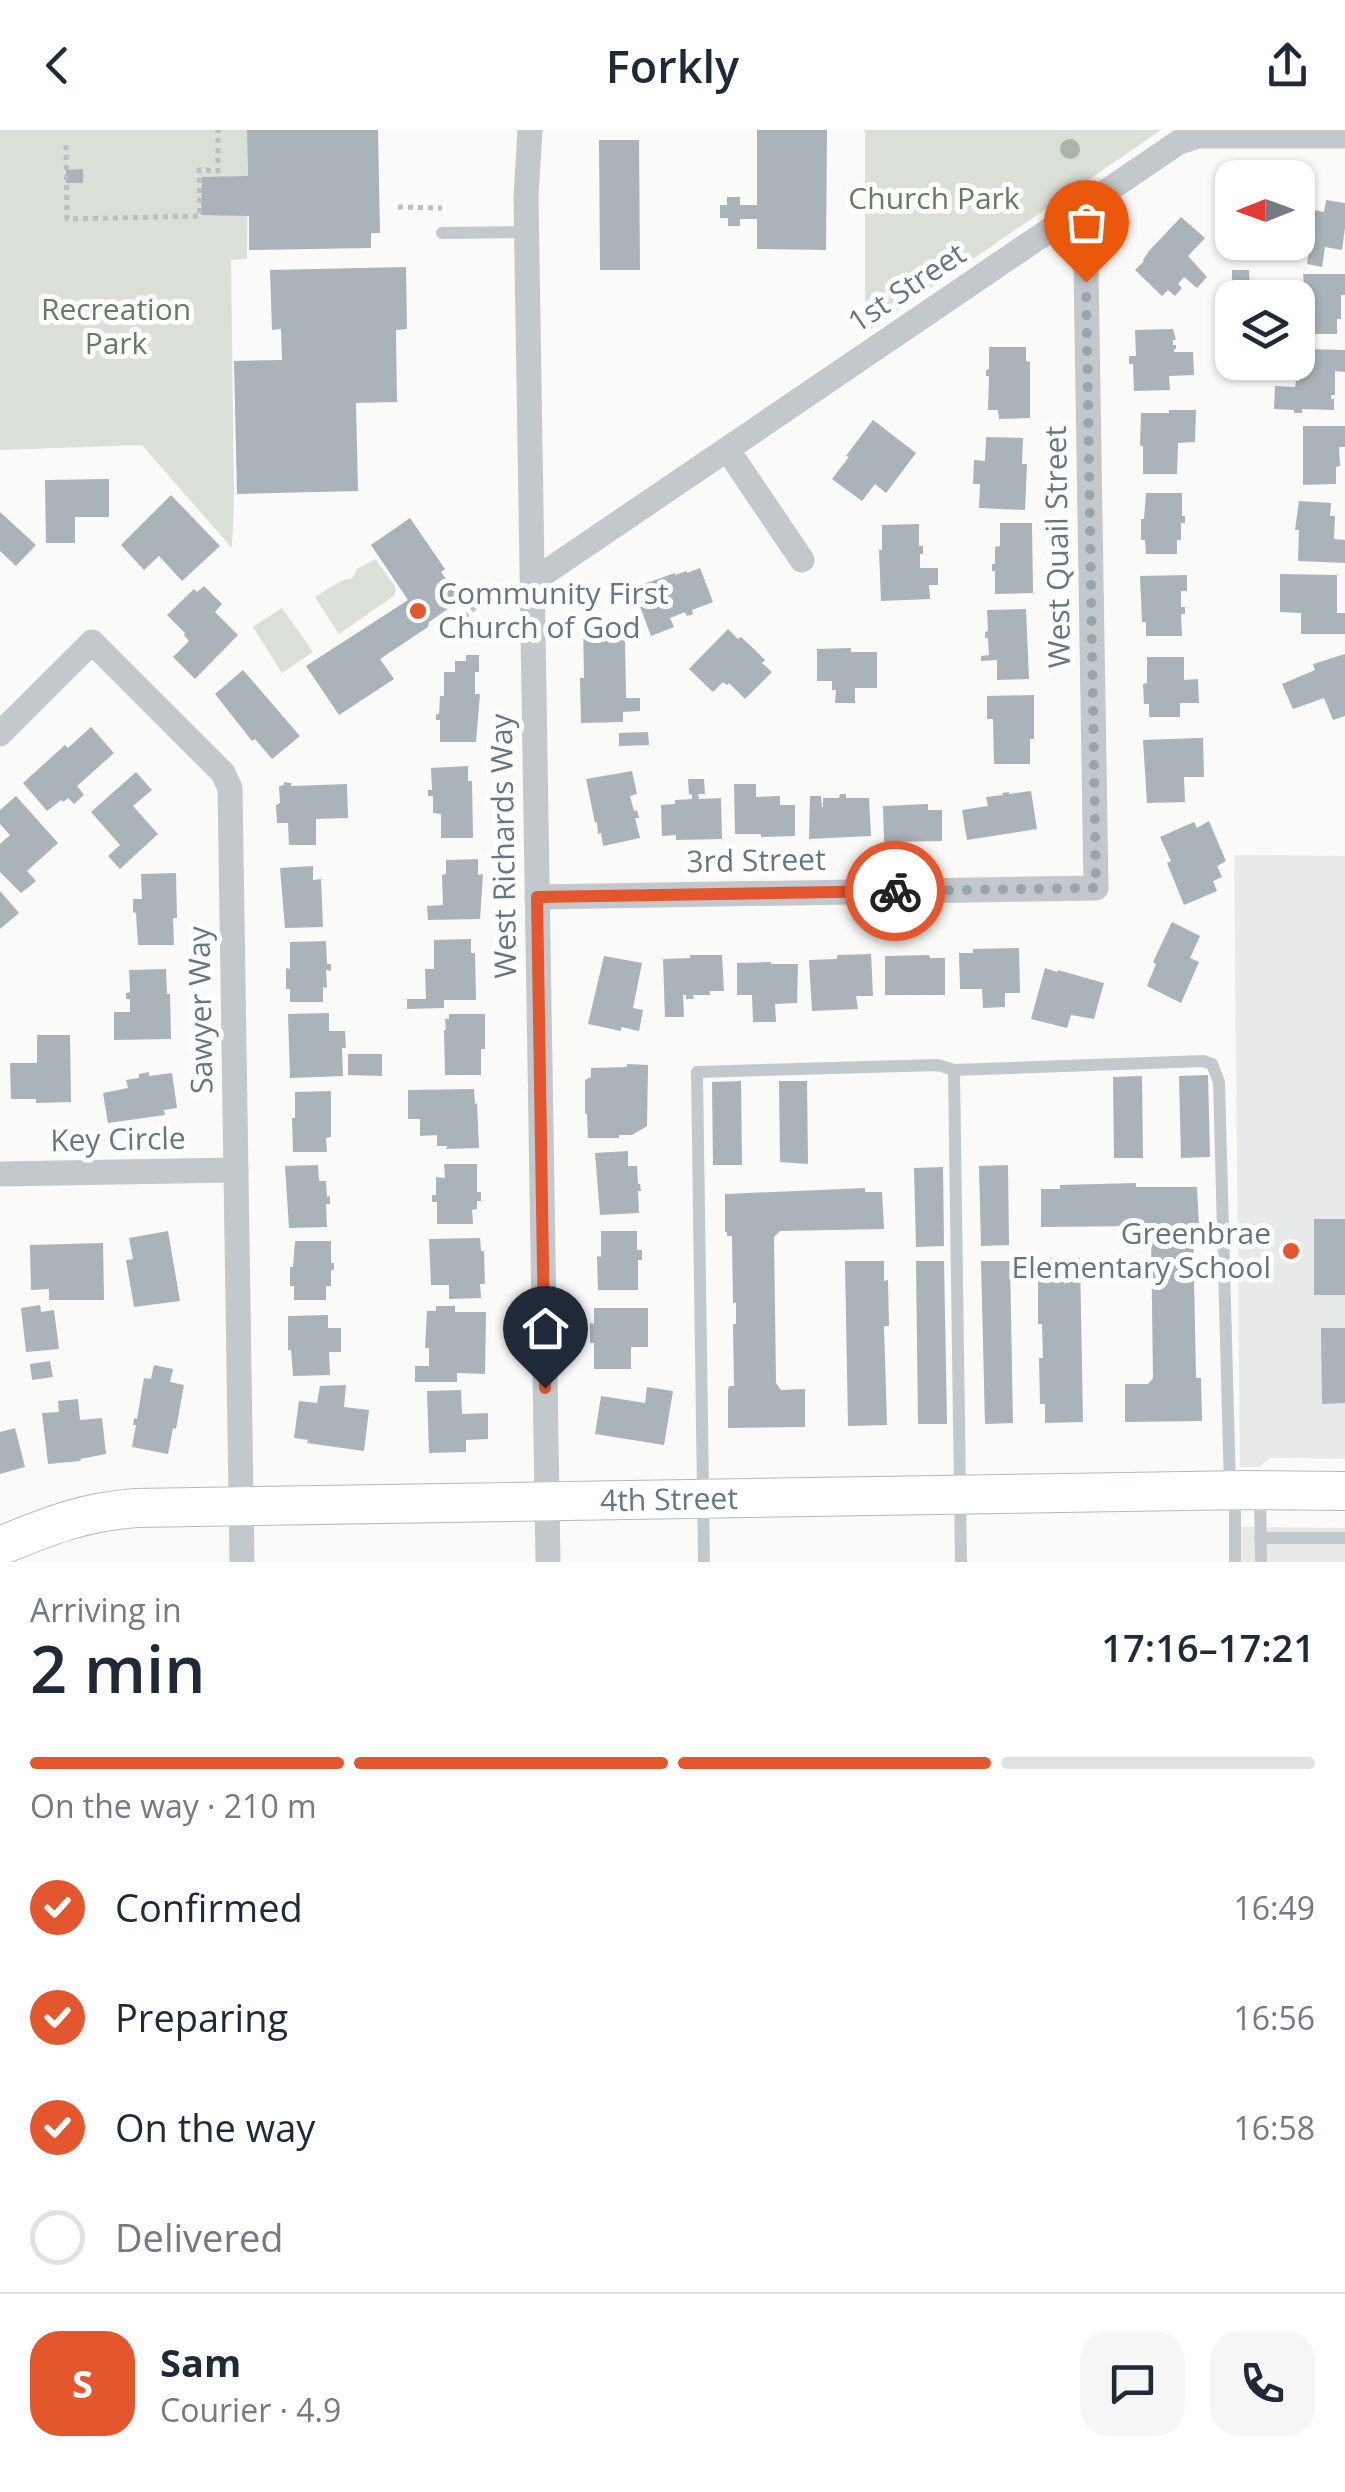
<!DOCTYPE html>
<meta charset="utf-8">
<style>
:root{--surface:#fff;--page:#f6f6f7;--text:#1f2937;--muted:#747a83;--line:#e0e1e3;--accent:#e4572e}
body{margin:0;font-family:"Open Sans",sans-serif;background:var(--page);color:var(--text);height:100vh;display:flex;flex-direction:column;font-size:38px;white-space:nowrap}
*{box-sizing:border-box;margin:0}
p{font-size:32px;color:var(--muted)}
.icon{flex:none;width:55px;height:55px;fill:none;stroke:currentColor;stroke-width:2;stroke-linecap:round;stroke-linejoin:round}
.map{position:relative;height:1432px;overflow:hidden}
.panel{display:flex;flex-direction:column;background:var(--surface);flex:1}
.panel>*{flex:none}
.needle{width:65px;rotate:269deg}
.fabs{position:absolute;left:1215px;top:30px;display:grid;gap:20px}
.fabs a{display:grid;place-items:center;width:100px;height:100px;border-radius:20px;background:var(--surface);box-shadow:0 2px 8px #0004;font-size:50px}
.pin{position:absolute;display:grid;place-items:center;width:85px;height:85px;color:#fff;margin:-102px -42px;border-radius:50% 50% 50% 0;rotate:-45deg;box-shadow:0 0 10px #0007}
.pin .icon{rotate:45deg}
.courier{position:absolute;display:grid;place-items:center;width:100px;height:100px;margin:-50px;border:8px solid #e4572e;border-radius:50%;background:#fff;color:#222;box-shadow:0 2px 12px #0007}
.overview em{font-style:normal;font-weight:600}
.overview div{display:flex;flex-direction:column-reverse}
.overview{display:flex;align-items:center;justify-content:space-between;height:170px;padding:0 30px}
h1{font-size:65px;font-weight:600;line-height:75px}
.bar{display:grid;grid-template-columns:repeat(4,1fr);gap:15px 10px;align-content:center;height:120px;padding:0 30px}
.bar i{height:12px;border-radius:8px;background:var(--line)}
.bar .current{background:var(--accent)}
.bar p{grid-column:span 4}
.line{display:flex;align-items:center;gap:25px;padding:0 30px;border-top:2px solid var(--line)}
.line div{flex:1}
.round{display:grid;place-items:center;flex:none;width:105px;height:105px;border-radius:30px;background:var(--page)}
ol{padding:0 30px;list-style:none}
li{display:flex;align-items:center;gap:30px;height:110px}
li p{margin-inline-start:auto}
li .icon{padding:10px;border-radius:50%;background:var(--accent);color:#fff;stroke-width:4}
li:last-child{color:var(--muted)}
li i{width:55px;height:55px;border:5px solid var(--line);border-radius:50%}
header{display:flex;justify-content:space-between;align-items:center;height:130px;padding:0 30px;background:var(--surface);font-size:45px;font-weight:600}
.map>svg:first-child{display:block}
.built{fill:#e8e9e9}
.green{fill:#dadfd7}
.building{fill:#aab3b9}
.lines{fill:none;stroke-linecap:round;stroke-linejoin:round}
.secondary-casing{stroke:#b3babf;stroke-width:40}
.path{stroke:#bbbfc2;stroke-width:5;stroke-dasharray:5 5;stroke-linecap:butt}
.lane{stroke:#c3c8cc;stroke-width:12}
.street{stroke:#c3c8cc;stroke-width:25}
.secondary{stroke:#fff;stroke-width:38}
.tree{fill:#aab4a7}
.done{stroke:#99a4ac;stroke-width:10;stroke-dasharray:0 18}
.route{stroke:#e4572e;stroke-width:12}
.poi-dot{fill:#e4572e;stroke:#fff;stroke-width:4}
.labels{text-anchor:middle;stroke-width:10;stroke-linejoin:round;paint-order:stroke}
.park-label{font-size:30px;fill:#687a64;stroke:#fff}
.street-label{font-size:30px;fill:#657683;stroke:#fff}
.poi-label{font-size:30px;fill:#657683;stroke:#fff;text-anchor:start}
</style>
<header><svg class="icon" aria-label="back" viewBox="0 0 24 24"><path d="M15 5l-7 7 7 7"/></svg>Forkly<svg class="icon" aria-label="share" viewBox="0 0 24 24"><path d="M12 15V3M7 8l5-5 5 5M5 13v7h14v-7"/></svg></header>
<div class="map">
<svg width="1345" height="1432" viewBox="0 0 1345 1432">
<rect width="100%" height="100%" fill="#fafaf8"/>
<!-- built -->
<g class="built">
<polygon points="1234,725 1345,726 1345,1329 1270,1328 1259,1337 1240,1337"/>
<polygon points="1240,1397 1345,1398 1345,1432 1241,1432"/>
</g>
<!-- green -->
<g class="green">
<polygon points="0,0 248,0 247,129 231,130 234,373 232,418 142,315 0,320"/>
<polygon points="865,0 1161,0 865,203"/>
<polygon points="375,429 395,456 395,465 339,504 315,467 341,451 353,448 357,439"/>
<polygon points="282,478 313,522 282,543 253,497"/>
</g>
<!-- building -->
<g class="building">
<polygon points="247,0 378,0 380,103 371,103 371,118 249,120 249,86 201,85 202,47 248,46"/>
<polygon points="757,0 827,0 826,120 757,119 757,89 740,89 740,96 728,96 728,88 720,88 720,75 727,75 727,67 740,67 740,75 757,75"/>
<polygon points="599,10 639,10 640,140 600,140"/>
<polygon points="83,39 83,53 66,53 66,40"/>
<polygon points="1326,70 1345,73 1345,98 1342,120 1325,117 1322,137 1307,134 1309,120 1302,119 1303,115 1298,115 1298,82 1302,82 1303,78 1324,82"/>
<polygon points="1181,87 1205,108 1188,126 1207,147 1197,158 1184,147 1178,154 1182,158 1175,166 1168,160 1162,166 1135,140 1144,131 1143,130 1149,121"/>
<polygon points="406,137 407,199 396,200 397,272 356,273 358,361 237,364 234,231 282,230 281,199 272,200 270,140"/>
<polygon points="1232,140 1249,140 1250,159 1232,159"/>
<polygon points="1303,144 1345,144 1345,165 1341,165 1341,189 1337,189 1337,204 1298,204 1298,173 1306,173"/>
<polygon points="1173,199 1176,210 1173,210 1173,215 1176,215 1176,219 1174,219 1174,222 1193,222 1194,245 1169,246 1170,260 1134,261 1133,234 1129,234 1129,226 1136,226 1135,200"/>
<polygon points="989,217 1026,217 1026,231 1030,232 1030,288 999,289 998,280 988,280 989,246 986,246 986,240 989,239"/>
<polygon points="1300,219 1345,220 1345,242 1335,241 1335,265 1331,265 1331,269 1334,269 1334,280 1302,279 1302,283 1294,283 1294,280 1274,279 1275,256 1295,257 1296,251 1299,251"/>
<polygon points="1169,280 1196,280 1195,312 1178,313 1177,344 1143,344 1143,316 1140,316 1141,283 1169,283"/>
<polygon points="873,290 916,323 886,363 875,354 862,371 832,349 849,327 846,326"/>
<polygon points="1303,296 1345,296 1345,317 1339,317 1340,336 1336,337 1336,354 1303,355"/>
<polygon points="986,307 1023,308 1022,334 1027,334 1025,380 979,378 980,354 973,354 974,330 985,331"/>
<polygon points="109,349 109,387 75,387 75,413 46,413 45,350"/>
<polygon points="1146,363 1182,363 1182,386 1185,386 1185,393 1181,393 1181,410 1177,410 1177,424 1146,424 1145,410 1141,410 1141,389 1144,389"/>
<polygon points="171,365 220,416 182,451 159,426 144,440 121,415"/>
<polygon points="1299,371 1331,373 1330,386 1335,386 1334,409 1345,410 1345,433 1298,431 1299,400 1295,400"/>
<polygon points="0,382 36,415 16,436 0,421"/>
<polygon points="410,388 445,439 441,442 461,470 429,492 428,497 380,529 394,549 339,585 306,536 408,470 371,415"/>
<polygon points="1000,393 1032,393 1033,463 995,464 995,441 992,441 992,434 995,434 995,417 1000,416"/>
<polygon points="919,394 919,416 923,416 923,424 920,424 920,438 938,438 938,455 929,455 930,469 881,471 879,420 882,420 882,395"/>
<polygon points="700,438 713,472 692,480 693,484 687,486 685,482 670,488 674,497 651,506 633,458 675,443 675,445 687,441 687,443"/>
<polygon points="1280,444 1337,445 1337,483 1345,483 1345,504 1301,504 1301,483 1280,482"/>
<polygon points="1187,445 1187,461 1181,461 1181,477 1185,477 1185,484 1181,484 1182,506 1146,506 1146,492 1142,492 1140,446"/>
<polygon points="204,456 222,474 215,482 238,505 195,549 173,527 189,511 184,505 185,503 167,485 194,459 197,462"/>
<polygon points="1026,479 1029,549 997,550 997,530 981,531 981,526 989,525 988,508 985,508 985,502 988,501 987,480"/>
<polygon points="614,491 614,507 625,507 626,568 640,568 640,581 623,582 623,592 581,593 580,548 584,548 583,492"/>
<polygon points="728,499 738,509 741,507 755,520 765,530 762,533 772,542 745,569 729,553 727,555 723,552 713,562 689,539"/>
<polygon points="851,518 851,522 877,522 877,558 855,558 855,573 835,573 836,560 832,560 832,551 817,551 817,519"/>
<polygon points="1345,524 1345,586 1333,590 1324,568 1293,579 1282,554 1315,540 1313,534"/>
<polygon points="466,525 479,525 479,542 475,542 475,564 480,564 476,612 440,612 440,590 436,590 436,584 439,584 440,566 444,566 444,542 455,542 455,531 466,531"/>
<polygon points="1147,527 1184,527 1184,550 1198,549 1199,573 1180,573 1180,587 1149,587 1149,574 1144,574 1143,554 1147,553"/>
<polygon points="243,540 300,606 272,629 255,609 252,611 215,564"/>
<polygon points="1034,565 1034,609 1030,609 1030,634 994,634 993,589 987,589 987,566"/>
<polygon points="91,597 114,623 77,656 84,665 74,674 68,668 63,672 61,670 47,681 23,653 65,615 68,618"/>
<polygon points="648,602 649,615 619,616 619,603"/>
<polygon points="1199,608 1203,608 1204,647 1184,647 1185,672 1147,673 1143,610"/>
<polygon points="468,636 468,651 472,651 473,708 441,708 441,684 433,683 433,666 428,666 428,660 432,660 431,638"/>
<polygon points="632,641 637,664 630,666 634,681 637,680 639,688 635,688 640,708 603,716 601,703 598,704 597,692 595,693 586,649"/>
<polygon points="136,642 152,660 133,676 158,704 120,739 108,726 120,715 91,682"/>
<polygon points="688,649 704,649 705,664 698,664 699,669 721,668 722,709 676,710 676,705 662,706 661,675 675,674 675,670 692,669 692,664 689,665"/>
<polygon points="284,652 291,653 291,656 347,654 348,688 316,689 316,715 289,715 288,693 277,693 276,675 280,673 279,656 284,655"/>
<polygon points="734,654 756,654 756,667 780,666 780,675 795,675 795,706 761,707 761,704 735,704"/>
<polygon points="1031,661 1037,699 967,710 962,680 988,676 986,667 1003,665 1002,663 1009,662 1009,664"/>
<polygon points="840,664 846,664 846,668 869,668 871,706 809,709 810,666 821,666 822,677 823,677 823,668 839,668"/>
<polygon points="16,666 58,713 27,741 36,751 21,763 0,742 0,714 10,705 0,694 0,680"/>
<polygon points="928,674 928,680 942,680 942,711 884,712 883,676"/>
<polygon points="1209,691 1226,731 1217,736 1222,747 1213,751 1217,761 1184,775 1167,733 1171,731 1160,707 1194,692 1197,698"/>
<polygon points="478,729 478,745 483,744 480,789 428,790 427,776 443,775 442,745 446,744 446,730"/>
<polygon points="313,736 313,750 321,749 323,797 285,798 280,738"/>
<polygon points="176,743 177,788 173,788 174,815 138,815 136,783 133,782 133,769 142,769 141,744"/>
<polygon points="0,761 19,783 0,799"/>
<polygon points="1172,792 1200,806 1190,828 1199,832 1181,873 1147,856 1156,834 1153,832"/>
<polygon points="471,809 471,823 475,823 476,870 444,870 444,878 407,879 407,869 426,869 425,839 434,839 434,810"/>
<polygon points="326,811 327,834 331,834 331,841 326,840 327,858 323,857 323,872 290,872 290,859 286,859 286,838 290,839 290,812"/>
<polygon points="1019,818 1020,863 1005,863 1005,877 983,878 982,859 960,859 959,823 973,823 973,819"/>
<polygon points="871,824 873,866 856,866 858,879 812,881 809,830 837,829 837,825"/>
<polygon points="690,825 722,825 724,861 710,861 710,865 693,865 694,869 686,869 686,865 683,865 684,887 665,887 663,829 690,828"/>
<polygon points="929,825 930,828 945,828 945,865 885,865 885,826"/>
<polygon points="604,826 642,833 633,878 643,880 639,901 621,897 621,901 588,894"/>
<polygon points="771,832 771,834 798,834 797,873 775,874 776,892 753,892 752,865 737,865 737,833"/>
<polygon points="1045,838 1057,842 1058,840 1104,853 1094,889 1071,885 1067,898 1031,889"/>
<polygon points="166,839 167,864 170,864 171,909 114,910 114,882 130,882 130,869 126,869 126,863 130,862 129,840"/>
<polygon points="329,883 329,901 345,901 346,918 342,918 343,946 290,948 288,884"/>
<polygon points="449,884 485,884 485,919 481,919 481,945 445,945 444,900 446,900 445,889 449,889"/>
<polygon points="37,905 70,905 71,972 36,973 36,969 11,969 10,933 37,933"/>
<polygon points="348,924 382,924 382,946 348,945"/>
<polygon points="627,934 648,935 647,996 632,1005 619,1005 619,1008 588,1008 587,984 585,983 585,950 591,947 591,938 627,937"/>
<polygon points="149,942 149,946 172,943 177,978 164,980 165,985 108,993 103,963 128,958 126,950 139,948 139,944"/>
<polygon points="1208,945 1210,1027 1181,1028 1179,946"/>
<polygon points="1142,946 1143,1028 1114,1028 1113,947"/>
<polygon points="741,951 742,1035 713,1035 712,952"/>
<polygon points="779,951 807,951 808,1034 780,1032"/>
<polygon points="474,959 475,974 477,973 479,1018 446,1019 447,1016 437,1016 437,1005 420,1006 420,989 408,989 408,960"/>
<polygon points="331,961 331,1007 326,1008 327,1022 293,1022 292,988 295,988 295,962"/>
<polygon points="628,1021 628,1036 637,1036 638,1054 640,1054 641,1061 638,1061 639,1083 600,1085 595,1023"/>
<polygon points="444,1034 477,1034 477,1062 481,1062 481,1071 477,1071 477,1079 472,1080 473,1094 437,1094 437,1072 432,1072 432,1065 436,1065 436,1047 445,1048"/>
<polygon points="318,1035 319,1051 326,1051 327,1067 330,1066 330,1074 326,1074 327,1097 289,1098 285,1036"/>
<polygon points="1008,1035 1009,1115 981,1116 979,1036"/>
<polygon points="943,1037 944,1116 916,1117 914,1038"/>
<polygon points="1136,1053 1136,1057 1197,1057 1199,1095 1198,1099 1193,1098 1196,1248 1201,1248 1202,1291 1125,1292 1125,1254 1148,1254 1153,1248 1151,1100 1146,1096 1041,1097 1041,1059 1060,1059 1060,1055"/>
<polygon points="865,1058 865,1062 882,1062 884,1099 780,1101 774,1107 776,1253 781,1260 805,1259 805,1297 728,1298 728,1260 729,1256 734,1256 733,1194 736,1194 736,1173 733,1173 732,1106 727,1106 727,1102 725,1102 725,1064"/>
<rect x="1314" y="1089" width="31" height="76"/>
<polygon points="168,1101 180,1171 134,1177 126,1130 133,1129 129,1108"/>
<polygon points="601,1101 637,1101 637,1120 642,1120 642,1130 638,1130 638,1160 598,1160 597,1126 601,1127"/>
<polygon points="480,1108 481,1121 484,1121 485,1154 480,1154 481,1168 449,1169 449,1155 431,1155 429,1109"/>
<polygon points="295,1111 331,1111 331,1133 334,1133 334,1140 331,1140 331,1156 326,1156 326,1170 294,1170 294,1156 290,1156 290,1137 293,1137"/>
<polygon points="103,1113 104,1170 49,1170 49,1159 31,1160 30,1115"/>
<polygon points="1042,1128 1080,1128 1083,1292 1045,1293 1045,1274 1040,1274 1039,1228 1043,1228 1042,1194 1038,1194 1038,1147 1043,1147"/>
<polygon points="845,1131 884,1131 884,1151 888,1150 889,1196 884,1196 887,1295 848,1296"/>
<polygon points="916,1131 944,1131 947,1294 918,1294"/>
<polygon points="981,1131 1010,1131 1013,1293 985,1294"/>
<polygon points="40,1175 41,1182 54,1180 59,1219 26,1222 21,1178"/>
<polygon points="436,1176 455,1176 455,1182 486,1182 485,1244 457,1243 457,1252 415,1252 415,1236 429,1236 429,1218 425,1218 427,1181 436,1181"/>
<polygon points="594,1178 648,1178 648,1217 631,1217 631,1239 594,1239 594,1213 590,1213 590,1193 594,1194"/>
<polygon points="328,1185 328,1198 341,1198 341,1222 329,1222 330,1245 293,1246 291,1220 288,1220 288,1186"/>
<polygon points="1321,1198 1345,1198 1345,1273 1322,1274"/>
<polygon points="50,1231 53,1247 32,1250 30,1234"/>
<polygon points="154,1235 173,1239 170,1252 184,1255 176,1299 173,1298 168,1324 132,1317 136,1295 133,1295 134,1288 137,1289 144,1248 151,1249"/>
<polygon points="346,1255 344,1277 369,1280 364,1321 307,1313 308,1310 294,1308 299,1271 317,1273 320,1256"/>
<polygon points="647,1257 673,1261 664,1315 595,1304 601,1266 645,1273"/>
<polygon points="461,1260 462,1284 488,1283 488,1309 466,1310 466,1322 429,1323 427,1261"/>
<polygon points="78,1269 80,1290 102,1288 106,1324 80,1329 81,1331 48,1334 42,1283 59,1282 58,1271"/>
<polygon points="15,1298 25,1337 0,1344 0,1302"/>
</g>
<g class="lines">
<defs>
<path id="secondary" d="M0 1416C49 1396 82 1382 136 1378L1246 1360 1345 1361"/>
</defs>
<!-- secondary casing -->
<use href="#secondary" class="secondary-casing"/>
<!-- path -->
<g class="path">
<polyline points="66,15 67,89 200,86 199,40 218,41 218,0"/>
<polyline points="398,77 442,78"/>
<polyline points="464,487 493,462"/>
</g>
<!-- lane -->
<g class="lane">
<polyline points="442,103 527,102"/>
<polyline points="954,940 1203,931 1212,934 1219,952 1230,1358"/>
<polyline points="1260,1363 1261,1432"/>
<polyline points="1235,1365 1235,1432"/>
<polyline points="1260,1408 1345,1408"/>
<polyline points="704,1432 697,942 938,935 954,940 961,1432"/>
</g>
<!-- street -->
<g class="street">
<polyline points="530,0 526,67 548,1432"/>
<polyline points="727,319 802,430"/>
<polyline points="533,451 1179,12 1198,6 1345,6"/>
<polyline points="0,604 92,512 223,643 230,658 242,1432"/>
<polyline points="537,767 1096,758 1085,76"/>
<polyline points="0,1044 236,1040"/>
</g>
<!-- secondary -->
<use href="#secondary" class="secondary"/>
</g>
<!-- trees -->
<circle class="tree" cx="1070" cy="19" r="10"/>
<g class="lines">
<!-- done -->
<polyline class="done" points="895,761 1096,758 1086,152"/>
<!-- route -->
<polyline class="route" points="545,1258 537,767 895,761"/>
</g>
<!-- markers -->
<g class="poi-dot">
<circle cx="418" cy="481" r="10"/>
<circle cx="1291" cy="1121" r="10"/>
</g>
<g class="labels">
<!-- park labels -->
<g class="park-label">
<text x="934" y="79">Church Park</text>
<text x="116" y="190">Recreation<tspan x="116" dy="34">Park</tspan></text>
</g>
<!-- street labels -->
<g class="street-label">
<text transform="translate(907 158) rotate(-34)" y="10">1st Street</text>
<text transform="translate(1058 417) rotate(-91)" y="10">West Quail Street</text>
<text transform="translate(504 716) rotate(-91)" y="10">West Richards Way</text>
<text transform="translate(756 731) rotate(-1)" y="10">3rd Street</text>
<text transform="translate(201 880) rotate(-91)" y="10">Sawyer Way</text>
<text transform="translate(118 1010) rotate(-1)" y="10">Key Circle</text>
<text transform="translate(669 1370) rotate(-1)" y="10">4th Street</text>
</g>
<!-- poi labels -->
<g class="poi-label">
<text x="438" y="474">Community First<tspan x="438" dy="34">Church of God</tspan></text>
<text x="1271" y="1114" text-anchor="end">Greenbrae<tspan x="1271" dy="34">Elementary School</tspan></text>
</g>
</g>
</svg>
<div class="fabs">
<a><svg class="needle" viewBox="-14 -14 28 28"><path d="M0-13l5 13h-10z" fill="#e53935"/><path d="M0 13l5-13h-10z" fill="#747a83"/></svg></a>
<a><svg class="icon" aria-label="layers" viewBox="0 0 24 24"><path d="M12 4l9 5-9 5-9-5zM3 14l9 5 9-5"/></svg></a>
</div>
<div class="pin" style="left:1086px;top:152px;background:#ea580c"><svg class="icon" aria-label="bag" viewBox="0 0 24 24"><path d="M5 8h14l-1 12H6zM9 8a3 3 0 0 1 6 0"/></svg></div>
<div class="pin" style="left:545px;top:1258px;background:#1f2937"><svg class="icon" aria-label="home" viewBox="0 0 24 24"><path d="M3 11l9-7 9 7M6 9v11h12V9"/></svg></div>
<div class="courier" style="left:895px;top:761px"><svg class="icon" aria-label="bike" viewBox="0 0 24 24"><circle cx="6" cy="16" r="4"/><circle cx="18" cy="16" r="4"/><path d="M6 16l4-8h5l3 8M10 8l3 8H6M13 5h3"/></svg></div>
</div>
<section class="panel">
<div class="overview"><div><h1>2 min</h1><p>Arriving in</p></div><em>17:16–17:21</em></div>
<div class="bar"><i class="current"></i><i class="current"></i><i class="current"></i><i></i><p>On the way · 210 m</p></div>
<ol>
<li><svg class="icon" aria-label="check" viewBox="0 0 24 24"><path d="M5 12l5 5 9-10"/></svg>Confirmed<p>16:49</p></li>
<li><svg class="icon" aria-label="check" viewBox="0 0 24 24"><path d="M5 12l5 5 9-10"/></svg>Preparing<p>16:56</p></li>
<li><svg class="icon" aria-label="check" viewBox="0 0 24 24"><path d="M5 12l5 5 9-10"/></svg>On the way<p>16:58</p></li>
<li><i></i>Delivered</li>
</ol>
<div class="line" style="height:180px"><b class="round" style="background:var(--accent);color:#fff">S</b><div><b>Sam</b><p>Courier · 4.9</p></div><a class="round"><svg class="icon" aria-label="chat" viewBox="0 0 24 24"><path d="M4 5h16v11H9l-5 4z"/></svg></a><a class="round"><svg class="icon" aria-label="phone" viewBox="0 0 24 24"><path d="M5 4h4l2 5-3 2q2 4 5 5l2-3 5 2v4C11 20 4 13 5 4z"/></svg></a></div>
</section>
